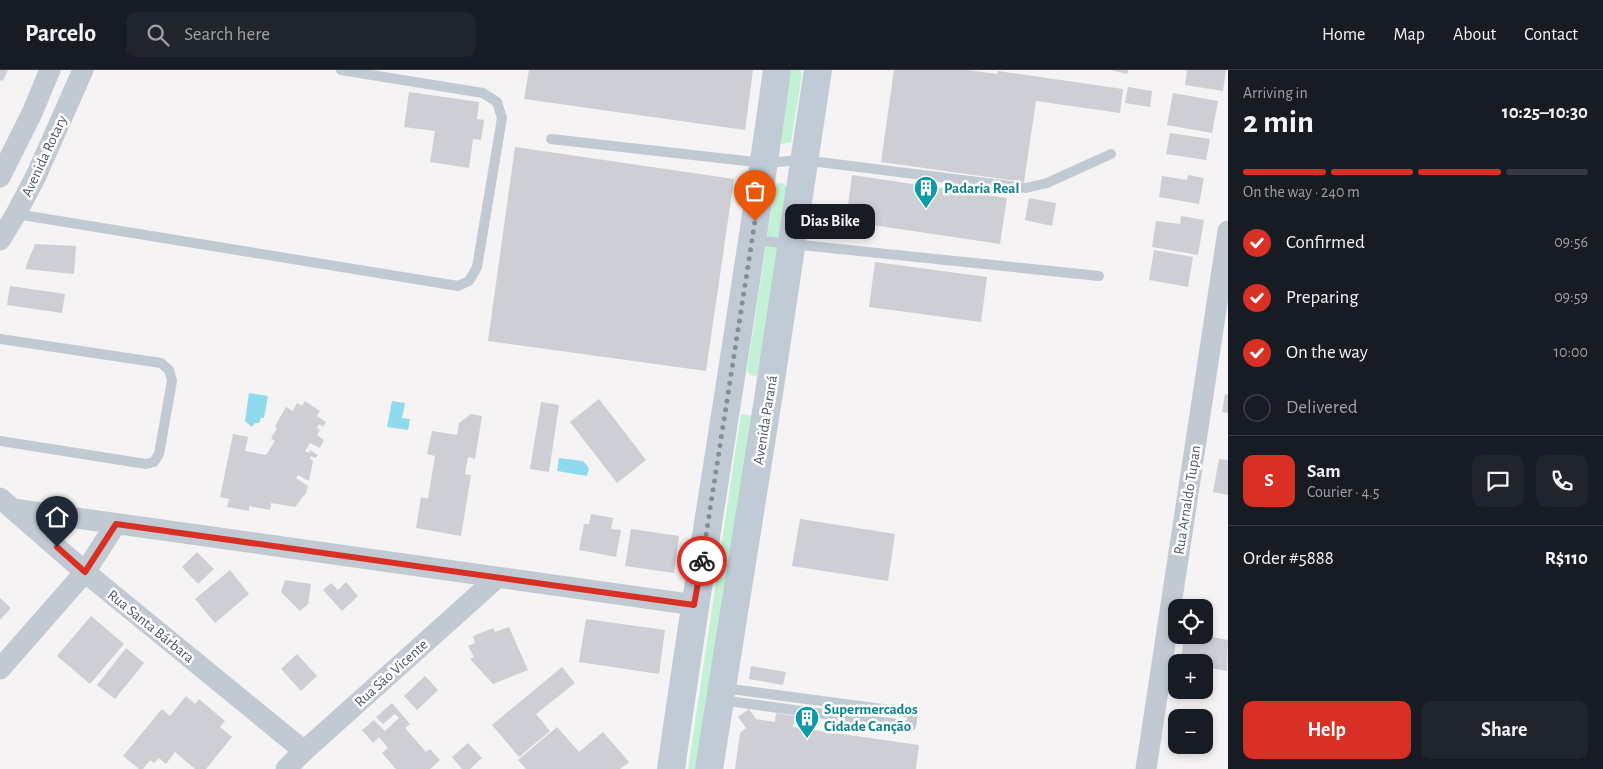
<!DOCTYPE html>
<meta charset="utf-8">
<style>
:root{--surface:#171b24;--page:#20242c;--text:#f1f3f6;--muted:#9ea1a6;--line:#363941;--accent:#d93025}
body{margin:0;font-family:"Alegreya Sans",sans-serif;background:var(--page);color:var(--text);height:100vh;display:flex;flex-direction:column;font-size:19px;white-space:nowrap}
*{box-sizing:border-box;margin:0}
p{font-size:16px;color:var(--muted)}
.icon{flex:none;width:28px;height:28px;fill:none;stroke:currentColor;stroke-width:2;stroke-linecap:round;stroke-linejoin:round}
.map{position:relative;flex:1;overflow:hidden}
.side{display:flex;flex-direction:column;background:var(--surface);width:375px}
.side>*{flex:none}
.fabs{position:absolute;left:1168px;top:529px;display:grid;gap:10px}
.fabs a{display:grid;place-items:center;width:45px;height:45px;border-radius:10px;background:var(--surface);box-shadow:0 2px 8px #0003;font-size:25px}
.pin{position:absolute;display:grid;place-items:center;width:42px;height:42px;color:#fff;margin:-51px -21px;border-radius:50% 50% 50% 0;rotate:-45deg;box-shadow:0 0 5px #0007}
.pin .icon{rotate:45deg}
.courier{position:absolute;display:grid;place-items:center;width:50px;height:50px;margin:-25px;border:4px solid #d93025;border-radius:50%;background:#fff;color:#222;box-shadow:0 1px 6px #0007}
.bubble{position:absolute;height:35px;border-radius:10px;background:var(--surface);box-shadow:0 2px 8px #0003;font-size:16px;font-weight:700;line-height:35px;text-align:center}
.overview em{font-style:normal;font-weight:700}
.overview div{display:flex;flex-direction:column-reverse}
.overview{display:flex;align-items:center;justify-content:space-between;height:85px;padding:0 15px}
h1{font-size:32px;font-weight:700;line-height:38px}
.bar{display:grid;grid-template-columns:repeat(4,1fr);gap:8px 5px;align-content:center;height:60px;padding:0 15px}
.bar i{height:6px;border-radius:4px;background:var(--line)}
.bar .selected{background:var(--accent)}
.bar p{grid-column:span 4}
.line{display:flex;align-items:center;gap:12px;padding:0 15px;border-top:1px solid var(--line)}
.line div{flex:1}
.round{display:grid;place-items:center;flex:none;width:52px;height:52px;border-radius:10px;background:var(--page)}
ol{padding:0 15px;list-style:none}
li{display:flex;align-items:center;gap:15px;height:55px}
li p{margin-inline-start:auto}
li .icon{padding:5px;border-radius:50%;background:var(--accent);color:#fff;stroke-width:4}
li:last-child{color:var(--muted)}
li i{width:28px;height:28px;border:2px solid var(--line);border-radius:50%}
.cta{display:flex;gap:10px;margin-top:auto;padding:10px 15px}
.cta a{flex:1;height:58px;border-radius:10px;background:var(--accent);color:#fff;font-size:20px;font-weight:700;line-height:58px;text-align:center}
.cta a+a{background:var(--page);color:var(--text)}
header{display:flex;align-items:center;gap:30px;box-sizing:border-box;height:70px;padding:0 25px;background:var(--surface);border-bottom:1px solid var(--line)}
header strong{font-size:24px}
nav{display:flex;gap:28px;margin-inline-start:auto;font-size:18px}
.search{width:350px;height:45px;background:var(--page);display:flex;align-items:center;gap:12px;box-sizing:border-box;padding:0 18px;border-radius:10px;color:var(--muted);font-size:19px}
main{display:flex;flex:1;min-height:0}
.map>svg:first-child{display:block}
.green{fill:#c3f1d5}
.water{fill:#90daee}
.building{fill:#cdcfd5}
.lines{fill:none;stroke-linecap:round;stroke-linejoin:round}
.lane{stroke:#c1cad2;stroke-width:10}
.street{stroke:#c1cad2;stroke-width:21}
.secondary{stroke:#c1cbd6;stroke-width:28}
.done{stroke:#868d94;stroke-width:5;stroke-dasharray:0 9}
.route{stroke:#d93025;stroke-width:6}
.labels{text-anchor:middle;stroke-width:5;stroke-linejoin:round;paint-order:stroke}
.street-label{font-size:15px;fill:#4a5661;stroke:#fff}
.culture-label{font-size:15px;font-weight:bold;fill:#0d838f;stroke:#fff;text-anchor:start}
</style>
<header>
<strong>Parcelo</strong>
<div class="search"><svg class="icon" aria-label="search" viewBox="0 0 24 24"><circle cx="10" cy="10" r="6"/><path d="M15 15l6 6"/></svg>Search here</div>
<nav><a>Home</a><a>Map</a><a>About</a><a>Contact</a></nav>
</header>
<main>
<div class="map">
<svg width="1228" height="699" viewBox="0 0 1228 699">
<rect width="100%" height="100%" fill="#f5f3f3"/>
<!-- green -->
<g class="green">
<polygon points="791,0 800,0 802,4 791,72 782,74 779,70 790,1"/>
<polygon points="779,113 783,113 787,117 760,303 756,306 750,305 747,301 775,116"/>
<polygon points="741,344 753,346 700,699 688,699"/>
</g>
<!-- water -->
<g class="water">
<polygon points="249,323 268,326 264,348 261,348 259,353 255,353 252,357 245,351"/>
<polygon points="392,331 405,333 402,348 410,349 408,360 387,357"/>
<polygon points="559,388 583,391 589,398 587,406 557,401"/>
</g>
<!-- building -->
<g class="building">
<polygon points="0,0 8,0 3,11 0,10"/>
<polygon points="529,0 753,0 745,60 524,29"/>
<polygon points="894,0 967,0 997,4 998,1 1123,19 1120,43 1036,31 1024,112 881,92"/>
<polygon points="1111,0 1128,0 1127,4"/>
<polygon points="1187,0 1226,0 1223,21 1185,15"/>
<polygon points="1128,17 1152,21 1150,37 1125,33"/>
<polygon points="409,22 479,32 477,49 484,50 481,70 473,69 469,98 430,92 435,61 404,57"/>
<polygon points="1173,23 1218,31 1212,63 1167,55"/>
<polygon points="1170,63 1210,69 1206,90 1166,84"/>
<polygon points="515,77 734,109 706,301 488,271"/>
<polygon points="852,105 1007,128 1000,174 846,151"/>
<polygon points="1188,105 1204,108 1199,134 1159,127 1162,106 1187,110"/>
<polygon points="1029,128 1056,133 1052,156 1025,150"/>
<polygon points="1181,146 1204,150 1198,185 1152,177 1156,151 1180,154"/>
<polygon points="35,174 76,176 74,204 25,199"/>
<polygon points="1154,180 1193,187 1188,217 1149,210"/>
<polygon points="875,192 987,207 981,252 869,237"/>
<polygon points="10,216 65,224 62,243 7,235"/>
<polygon points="1225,324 1228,325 1228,343 1222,342"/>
<polygon points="599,329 646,390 617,413 570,352"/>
<polygon points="305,331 320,341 317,346 326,352 323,357 319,354 317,358 320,360 317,365 324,370 320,378 310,373 305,381 309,383 310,380 318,385 315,388 311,386 310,388 313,391 309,411 298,405 296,408 308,416 306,423 295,437 271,433 270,440 249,436 249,441 227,437 229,429 220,427 233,364 248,367 245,381 266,385 275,371 271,368 277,358 275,356 286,337 293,341 297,333 302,336"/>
<polygon points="541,332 559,335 549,402 530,399"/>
<polygon points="471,344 482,346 475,389 468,387 465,404 471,405 461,466 416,458 421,427 428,429 435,386 427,384 432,361 457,365 459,353"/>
<polygon points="1219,389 1228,390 1228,425 1213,422"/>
<polygon points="591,444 613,448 611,459 621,460 616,487 579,480 584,454 589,454"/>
<polygon points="800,449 895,464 888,511 792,496"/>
<polygon points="631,459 679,466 674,503 625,496"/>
<polygon points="197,482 214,499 198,514 182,497"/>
<polygon points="230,500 249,524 215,553 195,529"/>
<polygon points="285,510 311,514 308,534 300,541 281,522"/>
<polygon points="346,512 358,526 342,541 323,520 331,513 338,520"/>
<polygon points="0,528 11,538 0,550"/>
<polygon points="91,546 124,574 90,614 57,586"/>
<polygon points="586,549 665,560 659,604 579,592"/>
<polygon points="509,557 528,600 493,614 470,589 474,587 468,576 475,573 473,566 493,558 495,562"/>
<polygon points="1185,565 1202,565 1228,570 1227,601 1204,597 1204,592 1180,592"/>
<polygon points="126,578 144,593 115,629 97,615"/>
<polygon points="297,584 317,606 301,621 281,599"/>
<polygon points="751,596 786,602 783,615 749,609"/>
<polygon points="562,597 575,613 536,644 550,661 519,687 492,655"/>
<polygon points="425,606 438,620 417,640 404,626"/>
<polygon points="186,626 195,634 199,629 225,651 220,657 232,667 206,699 195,699 175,682 166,694 159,688 154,693 150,690 143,699 139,699 123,686 162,639 170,646"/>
<polygon points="392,633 410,654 405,658 426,682 430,679 440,690 430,699 396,699 382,683 388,678 379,667 373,673 362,660 374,650 385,661 399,648 395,644 383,654 376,647"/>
<polygon points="749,639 756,649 775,652 776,643 795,646 793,657 919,675 916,699 735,699 740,663 746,658 738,647"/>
<polygon points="557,657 579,682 603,662 629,692 620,699 526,699 518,690"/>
<polygon points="468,673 482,688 470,699 462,699 452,687"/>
</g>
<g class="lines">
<!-- lane -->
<g class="lane">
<polyline points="551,69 764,93 803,90 1026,118 1047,113 1111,84"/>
<polyline points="16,144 458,216 469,211 477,197 502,48 497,32 483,23 341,0"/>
<polyline points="753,170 1099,206"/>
<polyline points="0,269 161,293 169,300 172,311 159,384 154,392 146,394 0,371"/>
<polyline points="721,630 911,656 913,643 723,618"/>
</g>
<!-- street -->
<g class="street">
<polyline points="0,107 32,43 50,0"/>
<polyline points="0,170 16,144 36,106 83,0"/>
<polyline points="0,428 85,502 304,681"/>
<polyline points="13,439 695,535"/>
<polyline points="0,599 85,502 116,454"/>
<polyline points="286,699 304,681 497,508"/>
<polyline points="1146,699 1228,161"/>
</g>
<!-- secondary -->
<g class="secondary">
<path d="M671 699C704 466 745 233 777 0"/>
<polyline points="709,699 769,323 818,0"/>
</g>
</g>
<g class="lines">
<!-- done -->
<polyline class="done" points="702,491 755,151"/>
<!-- route -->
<polyline class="route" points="57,477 85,502 116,454 694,535 702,491"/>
</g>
<!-- icons -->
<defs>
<symbol id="building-pin" viewBox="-11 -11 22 30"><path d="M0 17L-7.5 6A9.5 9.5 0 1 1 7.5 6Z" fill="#0f9aa8" stroke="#fff"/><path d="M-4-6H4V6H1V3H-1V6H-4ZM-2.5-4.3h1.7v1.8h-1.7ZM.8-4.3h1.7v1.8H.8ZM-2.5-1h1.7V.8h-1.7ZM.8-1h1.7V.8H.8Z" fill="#fff"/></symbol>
</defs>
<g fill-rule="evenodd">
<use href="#building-pin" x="912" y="104" width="28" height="38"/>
<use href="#building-pin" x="793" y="634" width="28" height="38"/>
</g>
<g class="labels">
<!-- street labels -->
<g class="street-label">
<text transform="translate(44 86) rotate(-65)" y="5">Avenida Rotary</text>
<text transform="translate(765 350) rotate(-81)" y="5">Avenida Paraná</text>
<text transform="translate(1187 430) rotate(-81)" y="5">Rua Arnaldo Tupan</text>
<text transform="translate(151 556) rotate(39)" y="5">Rua Santa Bárbara</text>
<text transform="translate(391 603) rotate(-42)" y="5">Rua São Vicente</text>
</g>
<!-- culture labels -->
<g class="culture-label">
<text x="944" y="123">Padaria Real</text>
<text x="824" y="644">Supermercados<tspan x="824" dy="17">Cidade Canção</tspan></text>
</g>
</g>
</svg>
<div class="fabs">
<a><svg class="icon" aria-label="locate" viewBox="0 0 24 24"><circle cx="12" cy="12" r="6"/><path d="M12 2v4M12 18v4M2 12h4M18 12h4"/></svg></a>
<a>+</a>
<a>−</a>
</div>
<div class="pin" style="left:755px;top:151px;background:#ea580c"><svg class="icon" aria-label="bag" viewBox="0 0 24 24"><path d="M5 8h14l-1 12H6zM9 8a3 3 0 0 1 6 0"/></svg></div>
<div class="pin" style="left:57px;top:477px;background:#1f2937"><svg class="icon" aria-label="home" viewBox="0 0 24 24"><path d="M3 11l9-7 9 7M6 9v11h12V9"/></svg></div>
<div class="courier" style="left:702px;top:491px"><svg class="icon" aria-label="bike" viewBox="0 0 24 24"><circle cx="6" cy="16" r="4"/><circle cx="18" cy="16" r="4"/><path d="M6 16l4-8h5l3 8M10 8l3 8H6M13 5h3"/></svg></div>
<div class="bubble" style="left:785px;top:134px;width:90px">Dias Bike</div>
</div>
<section class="side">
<div class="overview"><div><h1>2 min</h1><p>Arriving in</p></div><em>10:25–10:30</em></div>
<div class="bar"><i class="selected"></i><i class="selected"></i><i class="selected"></i><i></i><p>On the way · 240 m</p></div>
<ol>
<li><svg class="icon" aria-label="check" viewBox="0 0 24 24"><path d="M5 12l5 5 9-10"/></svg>Confirmed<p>09:56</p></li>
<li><svg class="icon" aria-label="check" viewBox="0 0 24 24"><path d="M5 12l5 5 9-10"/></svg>Preparing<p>09:59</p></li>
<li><svg class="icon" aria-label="check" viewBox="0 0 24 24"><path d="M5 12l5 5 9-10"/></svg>On the way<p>10:00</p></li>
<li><i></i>Delivered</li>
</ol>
<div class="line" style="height:90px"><b class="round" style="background:var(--accent);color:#fff">S</b><div><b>Sam</b><p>Courier · 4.5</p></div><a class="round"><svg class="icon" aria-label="chat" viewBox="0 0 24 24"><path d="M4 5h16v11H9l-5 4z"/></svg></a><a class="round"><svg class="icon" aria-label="phone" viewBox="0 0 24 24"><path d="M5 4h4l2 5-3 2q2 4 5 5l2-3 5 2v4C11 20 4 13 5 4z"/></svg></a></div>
<div class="line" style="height:65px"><div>Order #5888</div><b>R$110</b></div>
<div class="cta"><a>Help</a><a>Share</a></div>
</section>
</main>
